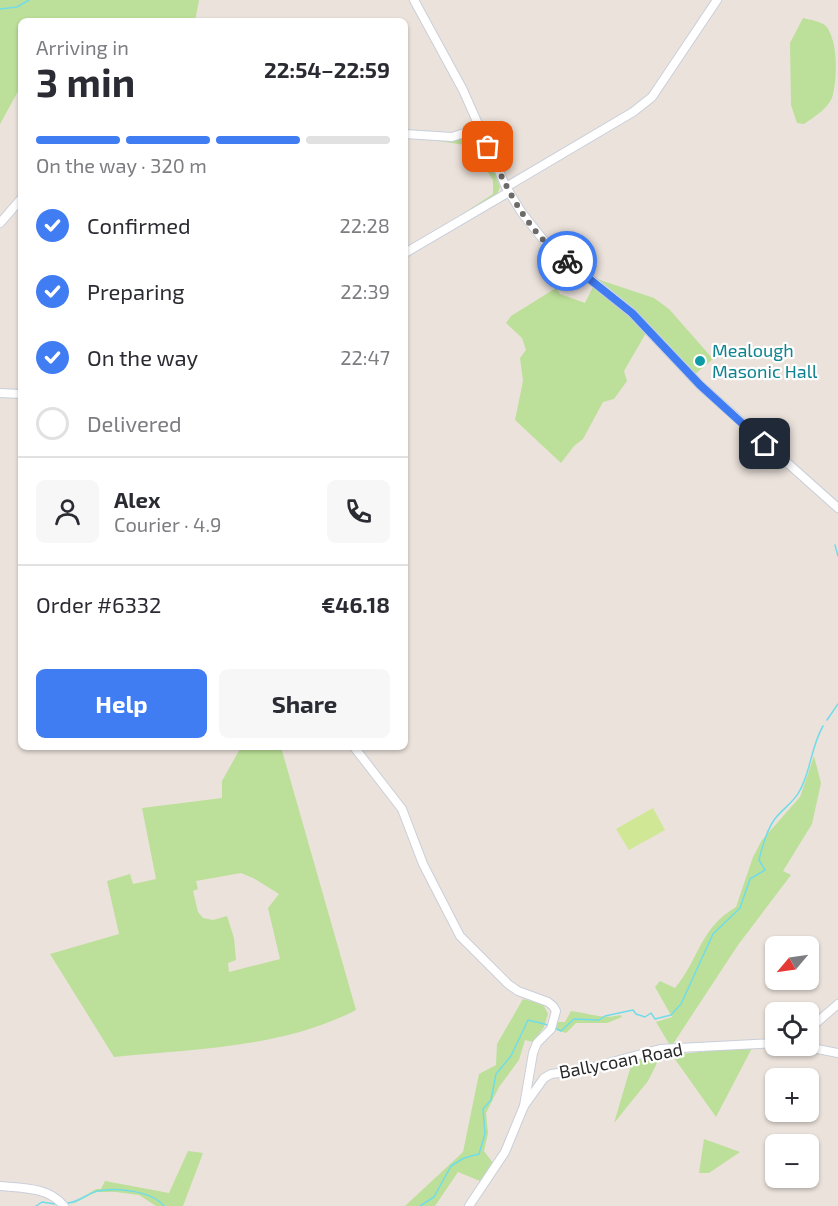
<!DOCTYPE html>
<meta charset="utf-8">
<style>
:root{--surface:#fff;--page:#f7f7f7;--text:#2b2b33;--muted:#7c7c81;--line:#e1e1e2;--accent:#407cf2}
body{margin:0;font-family:"Exo 2",sans-serif;background:var(--page);color:var(--text);height:100vh;display:flex;flex-direction:column;font-size:22px;white-space:nowrap}
*{box-sizing:border-box;margin:0}
p{font-size:20px;color:var(--muted)}
.icon{flex:none;width:33px;height:33px;fill:none;stroke:currentColor;stroke-width:2;stroke-linecap:round;stroke-linejoin:round}
.map{position:relative;flex:1;overflow:hidden}
.drawer{position:absolute;left:18px;top:18px;width:390px;height:732px;display:flex;flex-direction:column;background:var(--surface);border-radius:9px;box-shadow:0 2px 4px #0004}
.drawer>*{flex:none}
.needle{width:39px;rotate:241deg}
.controls{position:absolute;left:765px;top:936px;display:grid;gap:12px}
.controls a{display:grid;place-items:center;width:54px;height:54px;border-radius:9px;background:var(--surface);box-shadow:0 2px 4px #0004;font-size:30px}
.pin{position:absolute;display:grid;place-items:center;width:51px;height:51px;color:#fff;margin:-26px;border-radius:12px;box-shadow:0 3px 9px #0006}
.courier{position:absolute;display:grid;place-items:center;width:60px;height:60px;margin:-30px;border:4px solid #407cf2;border-radius:50%;background:#fff;color:#222;box-shadow:0 2px 8px #0007}
.headline em{font-style:normal;font-weight:700}
.headline div{display:flex;flex-direction:column-reverse}
.headline{display:flex;align-items:center;justify-content:space-between;height:102px;padding:0 18px}
h1{font-size:39px;font-weight:700;line-height:45px}
.bar{display:grid;grid-template-columns:repeat(4,1fr);gap:9px 6px;align-content:center;height:72px;padding:0 18px}
.bar i{height:8px;border-radius:4px;background:var(--line)}
.bar .selected{background:var(--accent)}
.bar p{grid-column:span 4}
.line{display:flex;align-items:center;gap:15px;padding:0 18px;border-top:2px solid var(--line)}
.line div{flex:1}
.round{display:grid;place-items:center;flex:none;width:63px;height:63px;border-radius:9px;background:var(--page)}
ol{padding:0 18px;list-style:none}
li{display:flex;align-items:center;gap:18px;height:66px}
li p{margin-inline-start:auto}
li .icon{padding:6px;border-radius:50%;background:var(--accent);color:#fff;stroke-width:4}
li:last-child{color:var(--muted)}
li i{width:33px;height:33px;border:3px solid var(--line);border-radius:50%}
.action{display:flex;gap:12px;margin-top:auto;padding:12px 18px}
.action a{flex:1;height:69px;border-radius:9px;background:var(--accent);color:#fff;font-size:24px;font-weight:700;line-height:69px;text-align:center}
.action a+a{background:var(--page);color:var(--text)}
.map>svg:first-child{display:block}
.green{fill:#bce099;fill-rule:evenodd}
.pitch{fill:#d0e795}
.lines{fill:none;stroke-linecap:round;stroke-linejoin:round}
.stream{stroke:#71dce9;stroke-width:1.5}
.minor-casing{stroke:#c9cfda;stroke-width:10}
.minor{stroke:#fff;stroke-width:8}
.done{stroke:#6d6a67;stroke-width:6;stroke-dasharray:0 10.8}
.route{stroke:#407cf2;stroke-width:8}
.culture-dot{fill:#0f9aa8;stroke:#fff;stroke-width:2}
.labels{text-anchor:middle;stroke-width:4.5;stroke-linejoin:round;paint-order:stroke}
.culture-label{font-size:18px;fill:#0d838f;stroke:#fff;text-anchor:start}
.street-label{font-size:18px;fill:#292929;stroke:#fff}
</style>
<div class="map">
<svg width="838" height="1206" viewBox="0 0 838 1206">
<rect width="100%" height="100%" fill="#ebe2db"/>
<!-- green -->
<g class="green">
<polygon points="0,0 199,0 195,21 21,21 21,86 0,124"/>
<path d="M803 18C811 20 820 21 826 26 838 41 838 78 832 98 826 110 814 117 804 124L797 123 791 105 790 43Z"/>
<polygon points="468,136 480,139 500,187 497,195 447,224 493,194 493,180 474,150 465,145 439,141"/>
<polygon points="597,279 654,298 669,309 713,359 694,375 623,300"/>
<polygon points="593,287 615,302 646,333 624,371 627,381 614,399 603,402 583,439 574,446 561,463 515,420 523,381 520,358 526,350 522,338 506,323 511,316 556,288 560,294 585,303"/>
<path d="M241 747H281L356 1010C282 1048 195 1049 114 1057L50 954 119 934 107 881 130 874 133 884 156 879 142 808 222 798V781ZM241 873 253 878 279 894 268 908 280 959 229 972 228 963 236 960 234 938 227 916 213 920 203 918 198 912 193 891 198 889 196 881Z"/>
<path d="M814 756 821 783 812 824 783 871 791 875 738 945 671 1047 656 1022 672 1017 655 987 660 981 675 988C700 958 699 929 736 907L753 857 762 840 800 797Z"/>
<polygon points="523,999 543,1004 548,1014 544,1027 533,1042 525,1040 519,1060 499,1087 486,1113 488,1133 484,1151 493,1163 480,1181 458,1172 435,1206 405,1206 463,1152 479,1074 496,1065 497,1044"/>
<path d="M571 1011C588 1013 604 1020 620 1015L622 1017 607 1023H576L566 1033 556 1030 557 1022H565Z"/>
<polygon points="753,1046 716,1117 672,1055"/>
<polygon points="661,1055 648,1081 614,1123 633,1059"/>
<polygon points="704,1139 740,1152 709,1173 699,1173"/>
<polygon points="188,1151 203,1153 183,1206 156,1206 139,1195 116,1192 96,1192 69,1206 96,1189 101,1189 105,1181 169,1193"/>
</g>
<!-- pitch -->
<polygon class="pitch" points="653,808 665,830 629,850 616,829"/>
<g class="lines">
<!-- stream -->
<g class="stream">
<polyline points="0,9 17,7 29,0"/>
<polyline points="835,545 838,556"/>
<polyline points="827,720 838,704"/>
<path d="M555 1028 561 1031 574 1019 599 1020 605 1016 633 1010 636 1014 645 1017 651 1013 655 1019 671 1015 681 1004 713 934 740 908 750 879 765 870 759 860C762 847 766 832 774 820 781 810 793 803 799 792 811 772 811 746 823 726"/>
<path d="M68 1203C80 1202 87 1193 98 1191 116 1187 152 1191 164 1206"/>
<polyline points="36,1206 42,1202 55,1204"/>
<polyline points="420,1206 434,1197 451,1166 464,1158 479,1154 485,1134 483,1109 491,1100 496,1074 511,1056 528,1020 548,1025"/>
</g>
<defs>
<g id="minor">
<polyline points="414,0 463,90 506,187 522,213 546,243 632,313 700,385 838,508"/>
<polyline points="405,134 452,137 480,128"/>
<polyline points="506,187 633,112 652,97 717,0"/>
<polyline points="0,223 21,199"/>
<polyline points="405,253 509,192"/>
<polyline points="0,393 21,394"/>
<polyline points="354,747 402,809 423,864 460,936 508,984 518,991 548,1002 553,1006 556,1011 551,1029 537,1043 533,1053 524,1106"/>
<polyline points="808,1030 838,1004"/>
<polyline points="802,1046 838,1053"/>
<path d="M0 1186C23 1188 48 1187 64 1206"/>
<polyline points="469,1206 505,1152 524,1106 544,1078 551,1074 582,1070 660,1049 776,1043"/>
</g>
</defs>
<!-- minor casing -->
<use href="#minor" class="minor-casing"/>
<!-- minor -->
<use href="#minor" class="minor"/>
</g>
<g class="lines">
<!-- done -->
<path class="done" d="M488 147C507 190 528 233 567 261"/>
<!-- route -->
<polyline class="route" points="567,261 632,313 700,385 765,444"/>
</g>
<!-- markers -->
<circle class="culture-dot" cx="700" cy="361" r="6"/>
<g class="labels">
<!-- culture labels -->
<g class="culture-label">
<text x="712" y="357">Mealough<tspan x="712" dy="21">Masonic Hall</tspan></text>
</g>
<!-- street labels -->
<g class="street-label">
<text transform="translate(621 1061) rotate(-11)" y="6">Ballycoan Road</text>
</g>
</g>
</svg>
<div class="controls">
<a><svg class="needle" viewBox="-14 -14 28 28"><path d="M0-13l5 13h-10z" fill="#e53935"/><path d="M0 13l5-13h-10z" fill="#7c7c81"/></svg></a>
<a><svg class="icon" aria-label="locate" viewBox="0 0 24 24"><circle cx="12" cy="12" r="6"/><path d="M12 2v4M12 18v4M2 12h4M18 12h4"/></svg></a>
<a>+</a>
<a>−</a>
</div>
<div class="pin" style="left:488px;top:147px;background:#ea580c"><svg class="icon" aria-label="bag" viewBox="0 0 24 24"><path d="M5 8h14l-1 12H6zM9 8a3 3 0 0 1 6 0"/></svg></div>
<div class="pin" style="left:765px;top:444px;background:#1f2937"><svg class="icon" aria-label="home" viewBox="0 0 24 24"><path d="M3 11l9-7 9 7M6 9v11h12V9"/></svg></div>
<div class="courier" style="left:567px;top:261px"><svg class="icon" aria-label="bike" viewBox="0 0 24 24"><circle cx="6" cy="16" r="4"/><circle cx="18" cy="16" r="4"/><path d="M6 16l4-8h5l3 8M10 8l3 8H6M13 5h3"/></svg></div>
<section class="drawer">
<div class="headline"><div><h1>3 min</h1><p>Arriving in</p></div><em>22:54–22:59</em></div>
<div class="bar"><i class="selected"></i><i class="selected"></i><i class="selected"></i><i></i><p>On the way · 320 m</p></div>
<ol>
<li><svg class="icon" aria-label="check" viewBox="0 0 24 24"><path d="M5 12l5 5 9-10"/></svg>Confirmed<p>22:28</p></li>
<li><svg class="icon" aria-label="check" viewBox="0 0 24 24"><path d="M5 12l5 5 9-10"/></svg>Preparing<p>22:39</p></li>
<li><svg class="icon" aria-label="check" viewBox="0 0 24 24"><path d="M5 12l5 5 9-10"/></svg>On the way<p>22:47</p></li>
<li><i></i>Delivered</li>
</ol>
<div class="line" style="height:108px"><a class="round"><svg class="icon" aria-label="person" viewBox="0 0 24 24"><circle cx="12" cy="8" r="4"/><path d="M4 21q1-7 8-7t8 7"/></svg></a><div><b>Alex</b><p>Courier · 4.9</p></div><a class="round"><svg class="icon" aria-label="phone" viewBox="0 0 24 24"><path d="M5 4h4l2 5-3 2q2 4 5 5l2-3 5 2v4C11 20 4 13 5 4z"/></svg></a></div>
<div class="line" style="height:78px"><div>Order #6332</div><b>€46.18</b></div>
<div class="action"><a>Help</a><a>Share</a></div>
</section>
</div>
